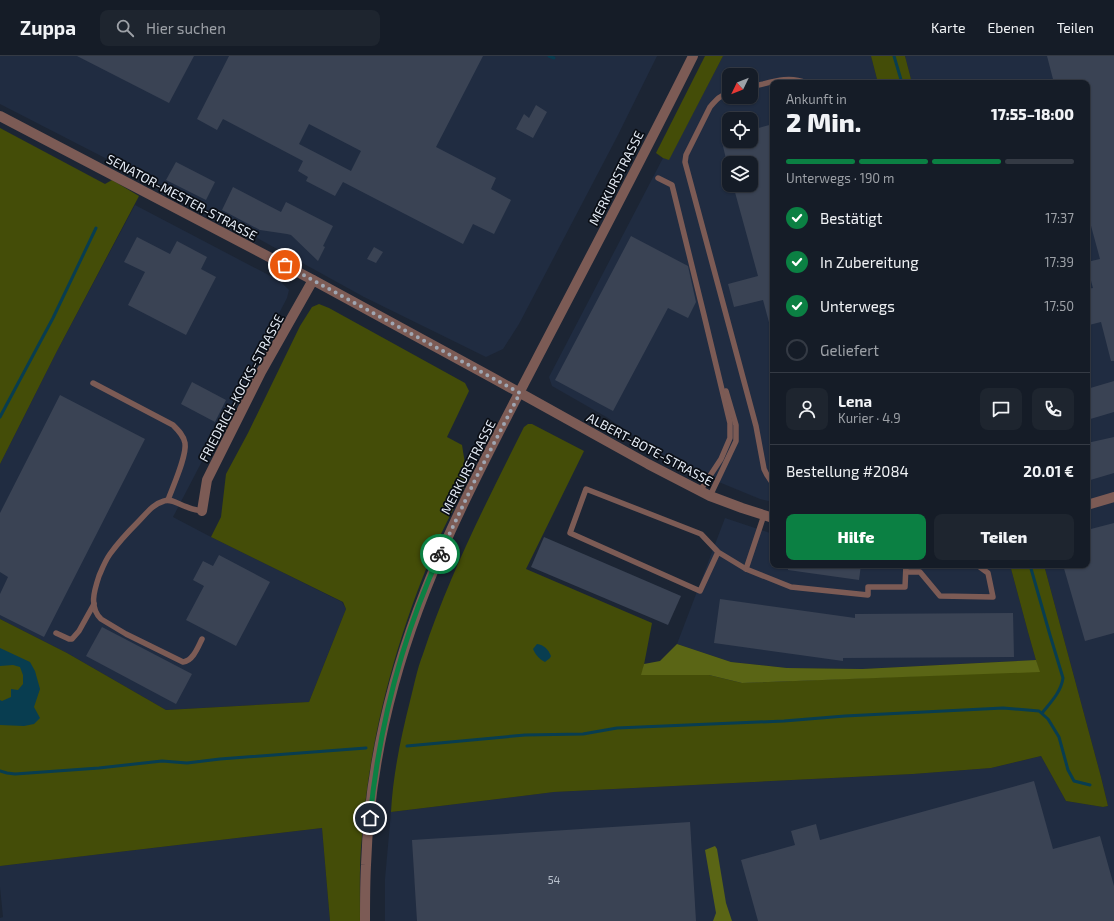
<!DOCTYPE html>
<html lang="de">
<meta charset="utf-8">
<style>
:root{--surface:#151c27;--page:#1e252f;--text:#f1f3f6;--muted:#9da1a7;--line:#343a44;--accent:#0b8043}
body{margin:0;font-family:"Exo 2",sans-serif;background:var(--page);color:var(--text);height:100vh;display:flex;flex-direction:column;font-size:15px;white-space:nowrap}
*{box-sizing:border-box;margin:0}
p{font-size:13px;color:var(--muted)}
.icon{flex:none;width:22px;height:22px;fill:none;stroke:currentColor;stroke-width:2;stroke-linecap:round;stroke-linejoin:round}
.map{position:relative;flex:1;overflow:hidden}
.side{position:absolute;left:770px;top:24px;width:320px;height:488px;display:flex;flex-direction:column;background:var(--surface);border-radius:8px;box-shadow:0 1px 3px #0004,0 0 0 1px var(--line)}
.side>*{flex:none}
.needle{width:26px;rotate:227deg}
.tools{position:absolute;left:722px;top:12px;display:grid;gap:8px}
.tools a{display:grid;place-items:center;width:36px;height:36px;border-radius:8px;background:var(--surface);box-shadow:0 1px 3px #0004,0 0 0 1px var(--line);font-size:20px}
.pin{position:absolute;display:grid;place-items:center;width:34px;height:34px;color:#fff;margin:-17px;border:2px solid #fff;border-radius:50%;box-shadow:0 1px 4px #0007}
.courier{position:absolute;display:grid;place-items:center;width:40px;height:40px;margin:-20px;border:3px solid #0b8043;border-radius:50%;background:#fff;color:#222;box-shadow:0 1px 5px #0007}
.headline em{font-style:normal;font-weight:800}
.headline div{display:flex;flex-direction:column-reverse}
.headline{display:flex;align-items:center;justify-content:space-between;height:68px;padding:0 16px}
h1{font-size:26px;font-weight:800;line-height:30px}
.bar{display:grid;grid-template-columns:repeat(4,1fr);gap:6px 4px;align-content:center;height:48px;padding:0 16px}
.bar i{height:5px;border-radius:3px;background:var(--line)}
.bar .on{background:var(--accent)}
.bar p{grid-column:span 4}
.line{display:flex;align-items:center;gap:10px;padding:0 16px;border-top:1px solid var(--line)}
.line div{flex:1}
.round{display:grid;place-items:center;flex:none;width:42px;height:42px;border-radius:8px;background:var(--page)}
ol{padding:0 16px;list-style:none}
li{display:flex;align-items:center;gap:12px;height:44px}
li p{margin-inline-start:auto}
li .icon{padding:4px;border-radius:50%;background:var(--accent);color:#fff;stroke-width:4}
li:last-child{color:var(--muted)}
li i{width:22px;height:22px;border:2px solid var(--line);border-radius:50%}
.action{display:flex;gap:8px;margin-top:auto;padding:8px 16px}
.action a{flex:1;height:46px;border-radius:8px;background:var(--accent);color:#fff;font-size:16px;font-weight:800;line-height:46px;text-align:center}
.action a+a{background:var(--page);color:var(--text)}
header{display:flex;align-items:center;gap:24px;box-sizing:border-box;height:56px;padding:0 20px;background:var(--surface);border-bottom:1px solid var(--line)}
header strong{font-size:19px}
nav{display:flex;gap:22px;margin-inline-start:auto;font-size:14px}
.search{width:280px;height:36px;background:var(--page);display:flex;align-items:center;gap:10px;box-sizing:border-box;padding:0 14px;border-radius:8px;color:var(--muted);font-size:15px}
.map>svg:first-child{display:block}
.built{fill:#202c41;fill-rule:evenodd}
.green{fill:#444d08}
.forest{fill:#5a6515}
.water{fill:#083d50}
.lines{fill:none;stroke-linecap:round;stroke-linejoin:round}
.stream{stroke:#083d50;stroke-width:3}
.building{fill:#3a4354;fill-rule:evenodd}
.service{stroke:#7c5b55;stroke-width:5.5}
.minor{stroke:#7c5b55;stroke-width:10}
.tertiary{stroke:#7c5b55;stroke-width:10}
.done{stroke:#9fa6b2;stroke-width:4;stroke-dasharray:0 7.2}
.route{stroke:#0b8043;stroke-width:5}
.labels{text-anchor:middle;stroke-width:3.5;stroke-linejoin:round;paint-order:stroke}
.number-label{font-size:11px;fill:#bac2ce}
.street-label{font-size:13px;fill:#e5ecf6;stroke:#0a0e15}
</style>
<header>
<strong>Zuppa</strong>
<div class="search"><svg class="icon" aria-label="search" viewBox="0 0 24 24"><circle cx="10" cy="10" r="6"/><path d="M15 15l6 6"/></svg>Hier suchen</div>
<nav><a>Karte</a><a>Ebenen</a><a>Teilen</a></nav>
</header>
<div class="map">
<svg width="1114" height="865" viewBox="0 0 1114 865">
<rect width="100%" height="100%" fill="#1c2534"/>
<!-- built -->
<g class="built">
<polygon points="0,0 657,0 618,79 519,268 503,293 486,301 364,241 210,156 0,48"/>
<path d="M723 0H871L878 27H773V446L760 443 692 415 654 394 608 362 552 330 549 321 663 102 669 103ZM729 19H751V41H729ZM729 63H751V85H729ZM729 107H751V129H729Z"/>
<polygon points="905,0 1114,0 1114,865 385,865 385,823 391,756 554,736 913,718 991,712 1041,700 1066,745 1103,751 1108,750 1101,721 1044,509 1087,509 1087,27 912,27"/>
<polygon points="135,149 280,225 289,234 287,242 173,461 211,481 342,546 346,553 309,646 166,654 67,597 0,563 0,408 57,295"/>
<polygon points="725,462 773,478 773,509 1010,509 1028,576 1036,604 862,613 787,612 731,606 677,588"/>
<polygon points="322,772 330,865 0,865 0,862 3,861 0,831 0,810"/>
</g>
<!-- green -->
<g class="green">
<polygon points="705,0 723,0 669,104 663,102 656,97"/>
<polygon points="871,0 905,0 912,27 878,27"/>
<polygon points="0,72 105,128 112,124 139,140 57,295 0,408"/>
<path d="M319 248 329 252 465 327 469 335 447 381 462 389 466 414 470 418C461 439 450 459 440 480 398 575 370 677 362 780 359 808 360 837 360 865H330L322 772 0 810V563L67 597 166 654 309 646 346 553 343 546 211 481 221 461 226 418 248 377 300 270 312 251Z"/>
<path d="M528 368H532L584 395 526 513 652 567 642 619H709L742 627 1039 615 1028 576 1010 509H1044L1101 721 1108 750 1103 751 1066 745 1041 700 991 712 913 718 554 736 391 756C393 718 401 681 410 645 414 630 417 613 423 598 449 519 487 445 524 371Z"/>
</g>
<!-- forest -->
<g class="forest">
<polygon points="677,588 731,606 787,612 862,613 1036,604 1040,616 742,627 709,619 641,619 644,608 660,605"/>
<polygon points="715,790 717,793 726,847 732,865 713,865 716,857 705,794"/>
</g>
<!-- water -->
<g class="water">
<path d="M537 588C544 589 548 593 551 600L550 602 545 606C539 603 535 598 533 593Z"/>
<polygon points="0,592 30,606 35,615 40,633 34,651 40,662 34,668 24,670 0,669 0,644 2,645 11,641 11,633 18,634 23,628 23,619 20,611 13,609 0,610"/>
</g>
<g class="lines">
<!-- stream -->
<g class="stream">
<polyline points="549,0 554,2"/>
<polyline points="894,0 902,27"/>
<polyline points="0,361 53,262 96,172"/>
<path d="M1030 509 1050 579 1063 622C1061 636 1051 646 1042 657"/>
<polyline points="407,690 525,679 583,678 617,672 784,665 845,660 1003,652 1039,655 1048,663 1059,681 1068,714 1074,725 1090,729"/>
<polyline points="0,715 7,717 15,718 99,712 162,705 187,707 220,703 366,692"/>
</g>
</g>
<!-- building -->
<g class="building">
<polygon points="77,0 194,0 169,47"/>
<path d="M229 0H483L436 91 496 122 491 133 511 144 494 178 473 168 463 188 343 126 335 140 306 125 308 121 298 115 303 105 223 63 217 74 197 63ZM309 68 361 95 351 115 299 88Z"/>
<polygon points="1047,0 1114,0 1114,305 1111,305 1101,266 1089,269 1087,263 1087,233 1093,232 1087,210 1087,206 1100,203 1087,155 1087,27 1054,27"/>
<polygon points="536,49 547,56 533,82 516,73 524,58 529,62"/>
<polygon points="773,68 773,269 770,270 763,244 734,251 728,228 758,220 733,129 751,129 751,107 727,107 721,82 729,79 729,85 751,85 751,74"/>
<polygon points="176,106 215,126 206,144 166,124"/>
<polygon points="233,131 281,156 286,146 333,170 323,190 325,191 318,205 291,179 287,178 260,174 222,154"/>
<polygon points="631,180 688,210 696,246 688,262 668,252 613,355 555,324"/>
<polygon points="137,181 170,198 177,185 207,201 201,213 216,221 186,279 128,249 145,216 124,206"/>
<polygon points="374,191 383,196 376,207 367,203"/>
<polygon points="1114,325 1114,356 1087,364 1087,333"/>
<polygon points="192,326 226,344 215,366 181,348"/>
<polygon points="60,339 145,383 44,581 0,559 0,538 8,521 0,516 0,457"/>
<polygon points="1114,381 1114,417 1087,425 1087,387"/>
<polygon points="1114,467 1114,577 1085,585 1063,509 1087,509 1087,474"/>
<polygon points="544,481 681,540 668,569 531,511"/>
<polygon points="219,499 270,526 236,590 186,564 204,530 193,524 203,505 213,510"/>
<polygon points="788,509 861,509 859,524 788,514"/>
<polygon points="720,543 855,562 855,558 1013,557 1014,601 843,602 843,605 714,587"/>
<polygon points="102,571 192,618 176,648 86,600"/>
<polygon points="1034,725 1053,793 1100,780 1114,830 1114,865 758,865 741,804 795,789 791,775 816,768 820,784"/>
<polygon points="690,766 696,865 417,865 412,784"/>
</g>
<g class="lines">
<!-- service -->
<g class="service">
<path d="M751 31C769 27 788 19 806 27"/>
<path d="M729 37C720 39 716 44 710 51L686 99 685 106 756 370 764 413 767 419 773 428"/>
<polyline points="658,122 672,129 704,259 730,367 730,382 721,403 700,435"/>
<path d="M93 327 173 369C178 374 184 380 185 387 187 400 173 430 168 444"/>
<polyline points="710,440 736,385 736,369 726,335"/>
<path d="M202 455C197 454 191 453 187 451 179 449 172 442 164 445 153 448 146 458 138 466 128 476 118 487 110 498 105 505 102 513 99 520 94 535 89 551 101 563L126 578 183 606C193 605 198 591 202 583"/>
<polyline points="764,459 746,513 791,531 868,539 868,531 905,531 906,509"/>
<polyline points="718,496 700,535 570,477 586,433 701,478 718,496 746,513"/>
<polyline points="906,516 920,516 940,540 993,541 988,517 977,509"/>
<polyline points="56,577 69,583 72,583 79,575 94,548"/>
</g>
<!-- minor -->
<g class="minor">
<polyline points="0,60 313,224 493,322 648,408 710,440 742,452 773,462"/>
<polyline points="1087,449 1114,441"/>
<polyline points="202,455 207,424 261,316 313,224"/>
</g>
<!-- tertiary -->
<path class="tertiary" d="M365 865C365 846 365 827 366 809 368 748 378 686 394 628 424 518 477 418 529 318 584 212 640 107 693 0"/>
</g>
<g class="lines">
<!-- done -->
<polyline class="done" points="285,209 520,337 476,422 440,498"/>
<!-- route -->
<path class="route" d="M370 762C379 672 402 581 440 498"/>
</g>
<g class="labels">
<!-- number labels -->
<g class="number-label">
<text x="554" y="828">54</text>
</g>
<!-- street labels -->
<g class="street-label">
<text transform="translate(616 122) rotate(-63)" y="5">MERKURSTRASSE</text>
<text transform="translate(182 141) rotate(28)" y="5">SENATOR-MESTER-STRASSE</text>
<text transform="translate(241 332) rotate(-62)" y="5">FRIEDRICH-KOCKS-STRASSE</text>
<text transform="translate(650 393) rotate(28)" y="5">ALBERT-BOTE-STRASSE</text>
<text transform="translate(468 411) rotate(-63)" y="5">MERKURSTRASSE</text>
</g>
</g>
</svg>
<div class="tools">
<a><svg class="needle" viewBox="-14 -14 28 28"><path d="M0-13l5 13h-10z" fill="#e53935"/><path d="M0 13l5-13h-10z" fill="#9da1a7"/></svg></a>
<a><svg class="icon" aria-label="locate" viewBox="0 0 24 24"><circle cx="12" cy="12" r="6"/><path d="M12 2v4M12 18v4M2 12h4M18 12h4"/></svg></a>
<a><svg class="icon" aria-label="layers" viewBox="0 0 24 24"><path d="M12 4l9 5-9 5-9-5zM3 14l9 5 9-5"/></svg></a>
</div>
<div class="pin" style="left:285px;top:209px;background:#ea580c"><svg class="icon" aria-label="bag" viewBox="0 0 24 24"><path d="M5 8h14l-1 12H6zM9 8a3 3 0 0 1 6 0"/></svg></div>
<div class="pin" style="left:370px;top:762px;background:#1f2937"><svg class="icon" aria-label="home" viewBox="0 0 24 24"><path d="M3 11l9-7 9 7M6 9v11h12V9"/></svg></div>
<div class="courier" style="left:440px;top:498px"><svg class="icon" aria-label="bike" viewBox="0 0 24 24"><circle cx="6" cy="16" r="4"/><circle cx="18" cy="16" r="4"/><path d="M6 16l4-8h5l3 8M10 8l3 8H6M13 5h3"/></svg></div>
<section class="side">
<div class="headline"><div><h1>2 Min.</h1><p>Ankunft in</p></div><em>17:55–18:00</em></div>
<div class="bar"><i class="on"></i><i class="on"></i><i class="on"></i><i></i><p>Unterwegs · 190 m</p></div>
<ol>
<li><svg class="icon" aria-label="check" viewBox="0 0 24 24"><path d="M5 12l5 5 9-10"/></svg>Bestätigt<p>17:37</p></li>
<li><svg class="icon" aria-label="check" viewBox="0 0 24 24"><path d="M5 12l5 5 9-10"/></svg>In Zubereitung<p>17:39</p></li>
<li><svg class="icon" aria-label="check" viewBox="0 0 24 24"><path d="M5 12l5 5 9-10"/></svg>Unterwegs<p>17:50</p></li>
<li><i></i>Geliefert</li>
</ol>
<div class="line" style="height:72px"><a class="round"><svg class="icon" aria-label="person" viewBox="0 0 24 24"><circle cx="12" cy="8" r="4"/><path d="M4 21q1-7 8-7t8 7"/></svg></a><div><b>Lena</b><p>Kurier · 4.9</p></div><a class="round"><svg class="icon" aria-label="chat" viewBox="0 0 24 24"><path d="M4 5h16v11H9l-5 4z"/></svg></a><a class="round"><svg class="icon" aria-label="phone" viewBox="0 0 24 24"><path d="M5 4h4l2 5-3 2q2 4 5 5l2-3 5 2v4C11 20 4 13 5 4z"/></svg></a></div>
<div class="line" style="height:52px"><div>Bestellung #2084</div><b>20.01 €</b></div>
<div class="action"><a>Hilfe</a><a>Teilen</a></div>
</section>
</div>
